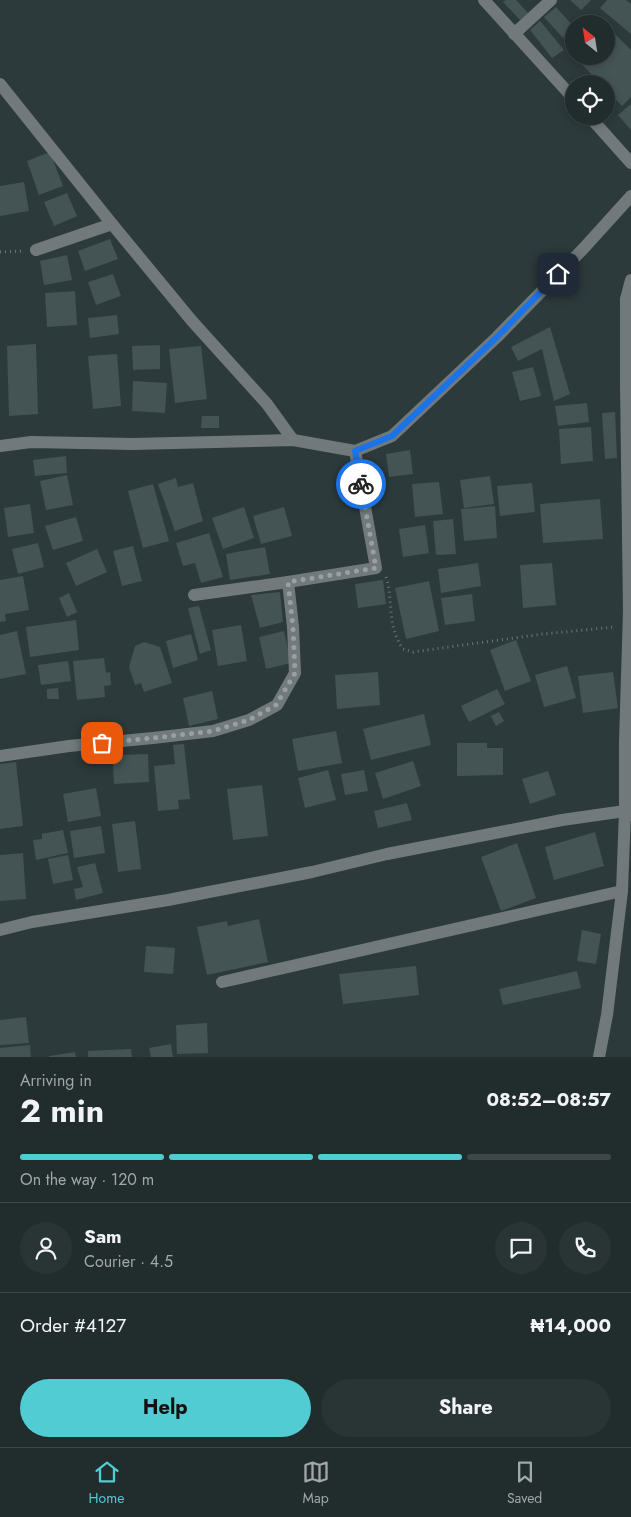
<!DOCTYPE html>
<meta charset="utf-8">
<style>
:root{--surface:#212c2c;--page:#293434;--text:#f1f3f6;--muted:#a2a7a9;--line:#3e4848;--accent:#51ccd2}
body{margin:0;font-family:Jost,sans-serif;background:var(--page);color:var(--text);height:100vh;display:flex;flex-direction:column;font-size:19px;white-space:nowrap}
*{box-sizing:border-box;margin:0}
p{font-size:16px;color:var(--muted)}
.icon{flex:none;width:28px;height:28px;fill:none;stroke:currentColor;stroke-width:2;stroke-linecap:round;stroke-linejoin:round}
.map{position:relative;height:1057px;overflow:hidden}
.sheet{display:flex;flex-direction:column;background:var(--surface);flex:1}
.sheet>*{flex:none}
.needle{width:32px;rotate:330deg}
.fabs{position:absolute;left:565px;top:15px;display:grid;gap:10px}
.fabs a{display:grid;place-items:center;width:50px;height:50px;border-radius:50%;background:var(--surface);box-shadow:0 2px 8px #0003,0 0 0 1px var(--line);font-size:25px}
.pin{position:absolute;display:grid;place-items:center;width:42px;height:42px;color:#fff;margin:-21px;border-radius:10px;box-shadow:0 2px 8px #0006}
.courier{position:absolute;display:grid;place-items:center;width:50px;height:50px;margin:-25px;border:4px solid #1a73e8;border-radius:50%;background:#fff;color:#222;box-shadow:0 1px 6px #0007}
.head em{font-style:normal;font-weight:700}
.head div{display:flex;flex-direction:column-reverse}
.head{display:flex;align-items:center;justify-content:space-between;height:85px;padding:0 20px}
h1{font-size:32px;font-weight:700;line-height:38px}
.bar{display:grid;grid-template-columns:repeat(4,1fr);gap:8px 5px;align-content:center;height:60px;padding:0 20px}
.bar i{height:6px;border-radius:4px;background:var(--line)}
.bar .on{background:var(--accent)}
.bar p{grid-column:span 4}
.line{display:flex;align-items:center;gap:12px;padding:0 20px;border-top:1px solid var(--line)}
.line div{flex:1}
.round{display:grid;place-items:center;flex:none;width:52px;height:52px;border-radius:26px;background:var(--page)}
.cta{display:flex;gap:10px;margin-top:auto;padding:10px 20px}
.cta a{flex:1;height:58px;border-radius:30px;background:var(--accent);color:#111;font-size:20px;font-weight:700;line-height:58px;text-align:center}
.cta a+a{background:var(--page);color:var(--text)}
.tab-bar{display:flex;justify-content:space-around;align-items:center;height:70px;border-top:1px solid var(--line);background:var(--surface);font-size:14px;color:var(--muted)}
.tab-bar a{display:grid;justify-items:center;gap:2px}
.tab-bar .on{color:var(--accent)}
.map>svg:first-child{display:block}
.building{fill:#445354}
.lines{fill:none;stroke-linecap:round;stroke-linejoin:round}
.path{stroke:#6a7677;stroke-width:3;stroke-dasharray:1 4;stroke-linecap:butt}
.minor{stroke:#72797a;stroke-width:12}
.done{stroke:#97a1a2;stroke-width:5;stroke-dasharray:0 9}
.route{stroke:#1a73e8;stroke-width:6}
</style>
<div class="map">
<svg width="631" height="1057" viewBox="0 0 631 1057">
<rect width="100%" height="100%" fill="#2c3a3b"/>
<!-- building -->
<g class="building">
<polygon points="506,0 516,0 528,13 520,20 503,2"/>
<polygon points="570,0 591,0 581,10"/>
<polygon points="607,0 626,0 631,4 631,34 600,8"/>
<polygon points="556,7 574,27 563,38 544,17"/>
<polygon points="540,21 564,50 552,58 530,30"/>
<polygon points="606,25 631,50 631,97 622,106 606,89 606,84 601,84 574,56 606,56"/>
<polygon points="631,104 631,130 618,115"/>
<polygon points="50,152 63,186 39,195 27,161"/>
<polygon points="24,182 29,211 0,216 0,186"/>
<polygon points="67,193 77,216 54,226 44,202"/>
<polygon points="110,239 118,259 85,271 78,251"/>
<polygon points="67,255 72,280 44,285 40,261"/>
<polygon points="113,274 121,296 96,305 88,282"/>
<polygon points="75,291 77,325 47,327 45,293"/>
<polygon points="117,315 119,334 90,338 88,318"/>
<polygon points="550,327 570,394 554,401 542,349 518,361 511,347"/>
<polygon points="36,344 38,414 9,416 7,346"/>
<polygon points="160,345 160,369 133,370 132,346"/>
<polygon points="201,346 207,399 175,403 169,349"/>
<polygon points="117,354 121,406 93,409 88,356"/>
<polygon points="533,367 541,396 520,401 512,372"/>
<polygon points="133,381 167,383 165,413 132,411"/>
<polygon points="587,403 589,422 558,426 555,406"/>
<polygon points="615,412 617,458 605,459 602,413"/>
<polygon points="202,416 219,416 219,428 201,428"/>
<polygon points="591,427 593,461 561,464 559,429"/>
<polygon points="410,450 413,474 389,477 386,454"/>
<polygon points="66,456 67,473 35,476 33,460"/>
<polygon points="67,475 73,505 46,510 40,481"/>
<polygon points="490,476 494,504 464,508 460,480"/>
<polygon points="176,478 178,487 193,483 203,521 175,531 158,484"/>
<polygon points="439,482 443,514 415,517 412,484"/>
<polygon points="532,483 535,512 500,516 497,486"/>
<polygon points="153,484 169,541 143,548 128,491"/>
<polygon points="600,499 603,539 543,543 540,504"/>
<polygon points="30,504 34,533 8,537 4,508"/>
<polygon points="495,506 497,538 464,541 461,509"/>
<polygon points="244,507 254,538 223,549 212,518"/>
<polygon points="284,507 292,536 261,544 253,516"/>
<polygon points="76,517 83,541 53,550 45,526"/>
<polygon points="453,519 456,554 436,555 433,521"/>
<polygon points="425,525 429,553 403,557 399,529"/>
<polygon points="209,533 223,577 201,583 195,563 183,566 176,543"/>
<polygon points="38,543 44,567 18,574 12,549"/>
<polygon points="133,546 142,581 122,586 113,551"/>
<polygon points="265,547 270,574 230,580 226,554"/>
<polygon points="97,549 107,572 76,586 66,563"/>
<polygon points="478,563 481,586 441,593 438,569"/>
<polygon points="552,563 556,605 523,608 520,565"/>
<polygon points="23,576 29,610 5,614 6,621 0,622 0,580"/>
<polygon points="383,580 386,604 358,608 355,584"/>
<polygon points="429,581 439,631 406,639 395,588"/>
<polygon points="280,592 283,622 260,628 251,595"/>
<polygon points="69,593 77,612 67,617 59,598"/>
<polygon points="472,594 475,621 445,625 441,598"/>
<polygon points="199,606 211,650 200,654 188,608"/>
<polygon points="76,620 79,650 30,657 26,627"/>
<polygon points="241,625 247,661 218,666 212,630"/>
<polygon points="17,631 26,674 0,679 0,635"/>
<polygon points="284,631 291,663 266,669 259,637"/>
<polygon points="191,634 198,660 173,668 166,641"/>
<polygon points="516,640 531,681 505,691 490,650"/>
<polygon points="144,642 160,647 172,683 144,692 141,683 135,685 129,667 135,646"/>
<polygon points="104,658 106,673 110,672 111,685 104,686 105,697 77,700 73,661"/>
<polygon points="68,661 71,681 41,685 38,665"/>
<polygon points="567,666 576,698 544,707 535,675"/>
<polygon points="378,672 380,705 337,709 335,675"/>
<polygon points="613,672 618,708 583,713 578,676"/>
<polygon points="58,688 59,699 47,699 47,689"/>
<polygon points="497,689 505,704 469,722 461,706"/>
<polygon points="212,691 218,719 189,726 183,698"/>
<polygon points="499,712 504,721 496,726 491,716"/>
<polygon points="424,714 431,745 371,760 363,729"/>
<polygon points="336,731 342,763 298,771 292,739"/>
<polygon points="457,743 487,743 487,748 503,748 503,775 457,776"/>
<polygon points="184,744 190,799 178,800 179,809 158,811 154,766 175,764 173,745"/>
<polygon points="112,751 119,751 120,755 148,754 149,782 114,784"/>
<polygon points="413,761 421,786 383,799 375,773"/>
<polygon points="16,762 23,826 0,829 0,764"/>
<polygon points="328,770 336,800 305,808 298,778"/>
<polygon points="364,770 368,791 345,795 341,774"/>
<polygon points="548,771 556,795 530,804 522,779"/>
<polygon points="262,785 268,836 233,840 227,789"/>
<polygon points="96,788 101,816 68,822 63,794"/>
<polygon points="407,803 412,820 378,828 374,811"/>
<polygon points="135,821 141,869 118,872 112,824"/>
<polygon points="101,826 105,853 74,858 70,831"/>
<polygon points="63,830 68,853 36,860 33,840 42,839 42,834"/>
<polygon points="595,832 604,866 554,880 545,847"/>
<polygon points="517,843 536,898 501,911 481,857"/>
<polygon points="23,853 26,899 0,901 0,855"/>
<polygon points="68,855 73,880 53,884 48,859"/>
<polygon points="95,863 103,893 76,900 74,889 83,887 77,867"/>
<polygon points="259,919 268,962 207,975 197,927 227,921 228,926"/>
<polygon points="582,930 601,934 596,964 577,961"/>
<polygon points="146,946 175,948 173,974 144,972"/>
<polygon points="416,966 419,995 343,1004 339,974"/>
<polygon points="577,971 581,988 503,1005 499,989"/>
<polygon points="26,1017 29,1043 0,1045 0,1020"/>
<polygon points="207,1023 208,1053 177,1054 176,1025"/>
<polygon points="171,1044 173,1057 151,1057 149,1048"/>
<polygon points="30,1045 31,1057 0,1057 0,1048"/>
<polygon points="131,1049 132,1057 88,1057 88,1051"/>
<polygon points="75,1052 76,1057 49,1057 49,1056"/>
</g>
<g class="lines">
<!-- path -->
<g class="path">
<polyline points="0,252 23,251"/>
<path d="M386 577C394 602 386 625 403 649L413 652 543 634 615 627"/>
</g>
<!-- minor -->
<g class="minor">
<polyline points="484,0 574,99"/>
<polyline points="514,34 551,0"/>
<polyline points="0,84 112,224 192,321 267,404 293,440"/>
<polyline points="589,116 631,163"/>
<polyline points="36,250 112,224"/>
<polyline points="0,446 31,442 133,444 293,440 355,451 392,436 497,337 583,249 631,196"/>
<polyline points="194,595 288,582 376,568 355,451"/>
<polyline points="0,756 69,746 153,738 213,731 249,720 277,705 295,673 293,627 288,582"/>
<polyline points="0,930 32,922 168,900 312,872 387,854 562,820 625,811 631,815"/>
<polyline points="222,982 622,891"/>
<polyline points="599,1057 607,1015 622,891 625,811 625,742 629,611 626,383 626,299 631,280"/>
</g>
</g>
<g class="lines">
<!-- done -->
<polyline class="done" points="102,743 153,738 213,731 249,720 276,705 295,673 293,627 288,582 376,568 361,484"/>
<!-- route -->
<polyline class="route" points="361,484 355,451 392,436 497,337 558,274"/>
</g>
</svg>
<div class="fabs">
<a><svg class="needle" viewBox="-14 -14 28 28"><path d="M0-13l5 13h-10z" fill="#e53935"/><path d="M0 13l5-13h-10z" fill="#a2a7a9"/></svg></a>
<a><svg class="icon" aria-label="locate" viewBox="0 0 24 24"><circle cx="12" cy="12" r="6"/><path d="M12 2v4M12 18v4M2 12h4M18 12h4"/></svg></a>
</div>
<div class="pin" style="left:102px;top:743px;background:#ea580c"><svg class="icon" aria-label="bag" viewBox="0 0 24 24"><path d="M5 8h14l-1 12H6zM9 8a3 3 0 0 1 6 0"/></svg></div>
<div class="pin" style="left:558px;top:274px;background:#1f2937"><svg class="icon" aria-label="home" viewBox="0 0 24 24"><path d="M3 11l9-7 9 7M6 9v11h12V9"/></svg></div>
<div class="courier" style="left:361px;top:484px"><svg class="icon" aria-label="bike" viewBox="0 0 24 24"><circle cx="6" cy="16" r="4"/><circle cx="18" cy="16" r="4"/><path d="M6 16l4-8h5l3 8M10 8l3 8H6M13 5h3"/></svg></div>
</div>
<section class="sheet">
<div class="head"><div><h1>2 min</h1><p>Arriving in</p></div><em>08:52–08:57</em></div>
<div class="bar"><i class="on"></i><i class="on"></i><i class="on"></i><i></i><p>On the way · 120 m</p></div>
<div class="line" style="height:90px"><a class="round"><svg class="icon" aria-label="person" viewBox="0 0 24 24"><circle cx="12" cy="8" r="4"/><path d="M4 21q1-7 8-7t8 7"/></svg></a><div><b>Sam</b><p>Courier · 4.5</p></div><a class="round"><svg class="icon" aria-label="chat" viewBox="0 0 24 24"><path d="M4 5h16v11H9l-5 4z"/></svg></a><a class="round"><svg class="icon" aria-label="phone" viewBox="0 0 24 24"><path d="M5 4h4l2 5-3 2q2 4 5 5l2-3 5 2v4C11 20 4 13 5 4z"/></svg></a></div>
<div class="line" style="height:65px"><div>Order #4127</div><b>₦14,000</b></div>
<div class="cta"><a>Help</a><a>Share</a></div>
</section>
<nav class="tab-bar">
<a class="on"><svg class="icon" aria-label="home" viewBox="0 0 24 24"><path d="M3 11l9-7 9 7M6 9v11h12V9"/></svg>Home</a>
<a><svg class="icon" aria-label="map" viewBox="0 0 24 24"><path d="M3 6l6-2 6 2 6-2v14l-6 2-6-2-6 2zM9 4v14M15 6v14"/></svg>Map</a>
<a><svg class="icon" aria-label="saved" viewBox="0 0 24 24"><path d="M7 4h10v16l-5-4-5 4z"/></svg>Saved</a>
</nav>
